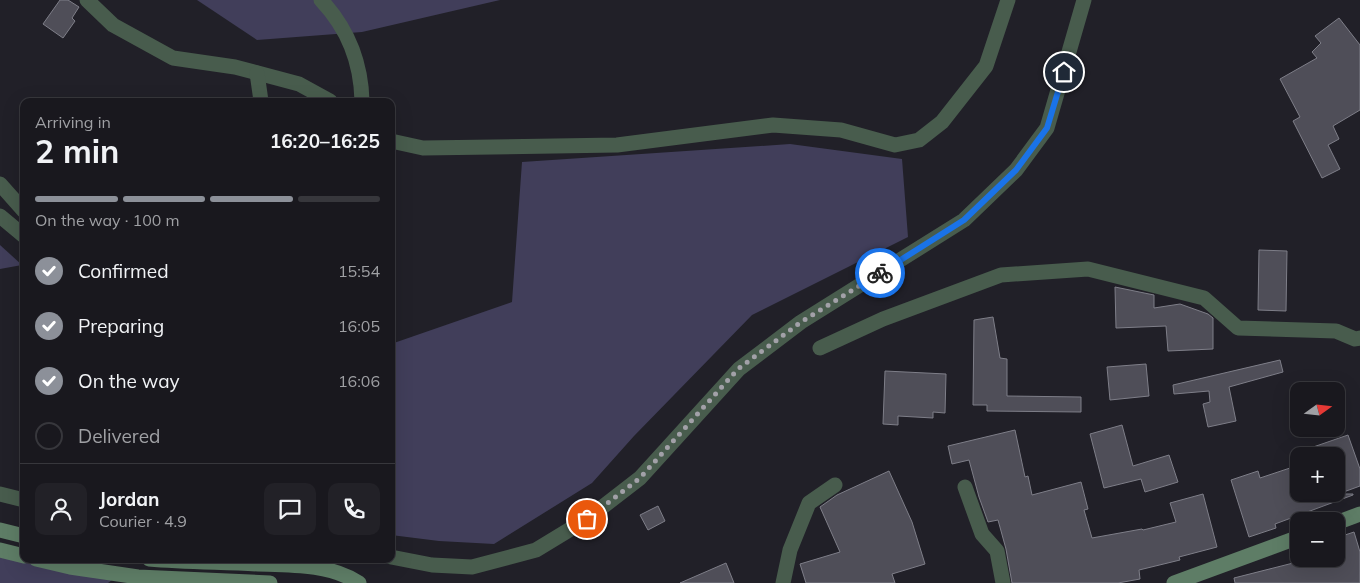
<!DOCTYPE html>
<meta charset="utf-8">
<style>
:root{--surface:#19181e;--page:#222127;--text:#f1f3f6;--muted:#9fa0a4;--line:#37373c;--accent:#8c9099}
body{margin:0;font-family:Mulish,sans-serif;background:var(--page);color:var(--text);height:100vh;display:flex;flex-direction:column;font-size:19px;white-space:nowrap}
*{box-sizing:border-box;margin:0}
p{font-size:16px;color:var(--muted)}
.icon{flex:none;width:28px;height:28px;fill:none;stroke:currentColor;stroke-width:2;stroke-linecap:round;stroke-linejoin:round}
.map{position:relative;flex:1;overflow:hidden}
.panel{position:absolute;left:20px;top:98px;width:375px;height:465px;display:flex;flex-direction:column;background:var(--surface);border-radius:10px;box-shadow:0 5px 20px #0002,0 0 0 1px var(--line)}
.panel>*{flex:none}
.needle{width:32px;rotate:75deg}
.fabs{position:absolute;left:1290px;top:382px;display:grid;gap:10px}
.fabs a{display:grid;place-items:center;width:55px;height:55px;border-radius:10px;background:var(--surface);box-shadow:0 5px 20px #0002,0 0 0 1px var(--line);font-size:25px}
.pin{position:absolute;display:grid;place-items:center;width:42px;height:42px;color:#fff;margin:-21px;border:2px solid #fff;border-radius:50%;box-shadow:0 1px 5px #0007}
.courier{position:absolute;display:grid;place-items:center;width:50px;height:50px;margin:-25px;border:4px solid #1a73e8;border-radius:50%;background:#fff;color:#222;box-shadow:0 1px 6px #0007}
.head em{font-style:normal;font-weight:700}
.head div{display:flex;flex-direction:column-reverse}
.head{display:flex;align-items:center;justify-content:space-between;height:85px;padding:0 15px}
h1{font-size:32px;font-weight:700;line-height:38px}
.bar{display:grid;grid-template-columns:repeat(4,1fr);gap:8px 5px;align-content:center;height:60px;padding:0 15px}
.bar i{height:6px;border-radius:4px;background:var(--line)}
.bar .current{background:var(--accent)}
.bar p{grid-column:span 4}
.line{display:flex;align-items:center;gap:12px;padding:0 15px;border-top:1px solid var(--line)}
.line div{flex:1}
.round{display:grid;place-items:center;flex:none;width:52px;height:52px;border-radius:10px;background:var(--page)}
ol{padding:0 15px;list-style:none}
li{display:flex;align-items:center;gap:15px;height:55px}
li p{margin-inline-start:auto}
li .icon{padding:5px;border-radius:50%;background:var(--accent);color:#fff;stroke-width:4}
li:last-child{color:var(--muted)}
li i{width:28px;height:28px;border:2px solid var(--line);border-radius:50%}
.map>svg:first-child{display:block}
.green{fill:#413e5a}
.building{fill:#4f4e58;stroke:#7e7e88}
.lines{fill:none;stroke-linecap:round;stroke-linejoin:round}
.street{stroke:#485c4d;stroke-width:15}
.secondary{stroke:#5e7d66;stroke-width:15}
.done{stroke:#a2a1a8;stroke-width:5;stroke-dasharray:0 9}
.route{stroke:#1a73e8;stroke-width:6}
</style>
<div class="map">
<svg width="1360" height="583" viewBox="0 0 1360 583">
<rect width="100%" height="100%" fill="#212028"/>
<!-- green -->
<g class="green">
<polygon points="197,0 500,0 362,32 257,40"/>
<polygon points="790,144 902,159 908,237 752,315 634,436 592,483 494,544 439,541 391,535 391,344 512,302 522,162"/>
<polygon points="0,245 22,265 0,269"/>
<polygon points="0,553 112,580 108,583 0,583"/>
</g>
<!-- building -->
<g class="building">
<polygon points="60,0 68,0 79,7 72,18 75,21 63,38 43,24"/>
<polygon points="1339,18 1360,45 1360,110 1333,126 1339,139 1328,145 1340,169 1322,178 1293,121 1300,117 1280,79 1317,58 1312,52 1321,43 1315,36"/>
<polygon points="1259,250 1287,251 1286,311 1258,310"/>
<polygon points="1115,287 1154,295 1154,308 1180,304 1208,314 1213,318 1213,349 1168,351 1166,326 1116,328"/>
<polygon points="993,317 1000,358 1007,359 1007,396 1081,397 1081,412 987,411 987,405 973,405 974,320"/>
<polygon points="1280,360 1283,372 1229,387 1236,421 1208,427 1203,404 1210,402 1209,391 1174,394 1173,385"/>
<polygon points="1146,364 1149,396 1110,400 1107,367"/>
<polygon points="885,371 946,374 945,413 933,412 933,418 898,416 898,425 883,424"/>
<polygon points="1122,425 1133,466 1169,455 1178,482 1145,492 1141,479 1104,488 1090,434"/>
<polygon points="1015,430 1025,477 1028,476 1032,495 1081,482 1088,509 1084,510 1092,538 1142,529 1143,530 1176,522 1170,503 1203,494 1217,547 1179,557 1180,560 1139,570 1140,579 1118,583 1012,583 1006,549 998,520 988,522 979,497 969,460 952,464 948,446"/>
<polygon points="1348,435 1360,469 1360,486 1338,494 1353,494 1353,495 1275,524 1276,528 1249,537 1231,480 1258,471 1260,478 1299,465 1299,494 1336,494 1336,456 1293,456 1293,454"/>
<polygon points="889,471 912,522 925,564 892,574 895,583 806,583 800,564 840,552 820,507 837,495"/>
<polygon points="658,506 665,521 648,530 640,515"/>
<polygon points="1354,532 1360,552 1360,583 1235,583 1234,578 1309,559 1336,559 1336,538"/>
<polygon points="726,563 734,583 680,583"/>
</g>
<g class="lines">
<!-- street -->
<g class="street">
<polyline points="87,0 113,25 173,58 235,67 299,84 330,101"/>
<path d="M321 0C348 29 361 61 362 101"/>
<polyline points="257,73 261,101"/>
<polyline points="391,141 423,148 617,145 773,125 841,130 895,145 919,140 942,122 986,66 1008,0"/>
<polyline points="0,184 24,211"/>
<polyline points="0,216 24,236"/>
<polyline points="820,348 883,319 1001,275 1088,269 1204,298 1238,328 1336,331 1355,339 1360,338"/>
<polyline points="965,487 982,534 997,551 1003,583"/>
<polyline points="0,494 24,500"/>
<polyline points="391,557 432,565 472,567 536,550 587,519 640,478 739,369 801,322 964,220 1016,170 1047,128 1084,0"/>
<polyline points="783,583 790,550 809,503 835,485"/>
</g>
<!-- secondary -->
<g class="secondary">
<polyline points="1336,523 1360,514"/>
<polyline points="0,530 24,536"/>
<polyline points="0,550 24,556"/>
<polyline points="36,559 70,567 138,577 270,583"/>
<path d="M149 559C185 562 221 562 258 564 291 565 330 564 359 583"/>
<polyline points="1174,583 1299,537"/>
</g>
</g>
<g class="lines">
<!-- done -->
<polyline class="done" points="587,519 640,478 738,369 801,322 880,273"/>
<!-- route -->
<polyline class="route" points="880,273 964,220 1016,170 1047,128 1064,72"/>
</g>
</svg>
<div class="fabs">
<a><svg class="needle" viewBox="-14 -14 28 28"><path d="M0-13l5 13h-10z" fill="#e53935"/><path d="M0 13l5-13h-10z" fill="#9fa0a4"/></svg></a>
<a>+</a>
<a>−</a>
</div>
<div class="pin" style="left:587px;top:519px;background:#ea580c"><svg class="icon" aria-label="bag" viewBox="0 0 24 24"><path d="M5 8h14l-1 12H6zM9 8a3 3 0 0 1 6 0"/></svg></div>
<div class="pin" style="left:1064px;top:72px;background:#1f2937"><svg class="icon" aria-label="home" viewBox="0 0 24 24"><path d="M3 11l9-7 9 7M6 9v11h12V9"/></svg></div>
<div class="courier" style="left:880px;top:273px"><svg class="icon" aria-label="bike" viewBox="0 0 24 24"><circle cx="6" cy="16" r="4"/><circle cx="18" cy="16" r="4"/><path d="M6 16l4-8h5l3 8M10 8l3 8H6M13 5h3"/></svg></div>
<section class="panel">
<div class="head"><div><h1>2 min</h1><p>Arriving in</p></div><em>16:20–16:25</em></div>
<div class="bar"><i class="current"></i><i class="current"></i><i class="current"></i><i></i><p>On the way · 100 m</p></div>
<ol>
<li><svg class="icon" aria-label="check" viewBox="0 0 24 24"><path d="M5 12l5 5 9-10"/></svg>Confirmed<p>15:54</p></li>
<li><svg class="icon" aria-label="check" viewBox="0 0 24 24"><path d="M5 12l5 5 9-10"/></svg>Preparing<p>16:05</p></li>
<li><svg class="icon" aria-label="check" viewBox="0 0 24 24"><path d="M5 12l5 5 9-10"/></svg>On the way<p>16:06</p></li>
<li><i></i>Delivered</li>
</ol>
<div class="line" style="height:90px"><a class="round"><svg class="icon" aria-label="person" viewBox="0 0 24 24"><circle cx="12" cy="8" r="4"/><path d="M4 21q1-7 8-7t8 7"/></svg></a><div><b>Jordan</b><p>Courier · 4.9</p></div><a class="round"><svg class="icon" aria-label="chat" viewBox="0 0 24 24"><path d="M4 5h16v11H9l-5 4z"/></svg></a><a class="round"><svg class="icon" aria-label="phone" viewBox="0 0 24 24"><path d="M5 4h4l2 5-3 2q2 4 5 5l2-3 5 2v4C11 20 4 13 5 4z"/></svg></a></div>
</section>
</div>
